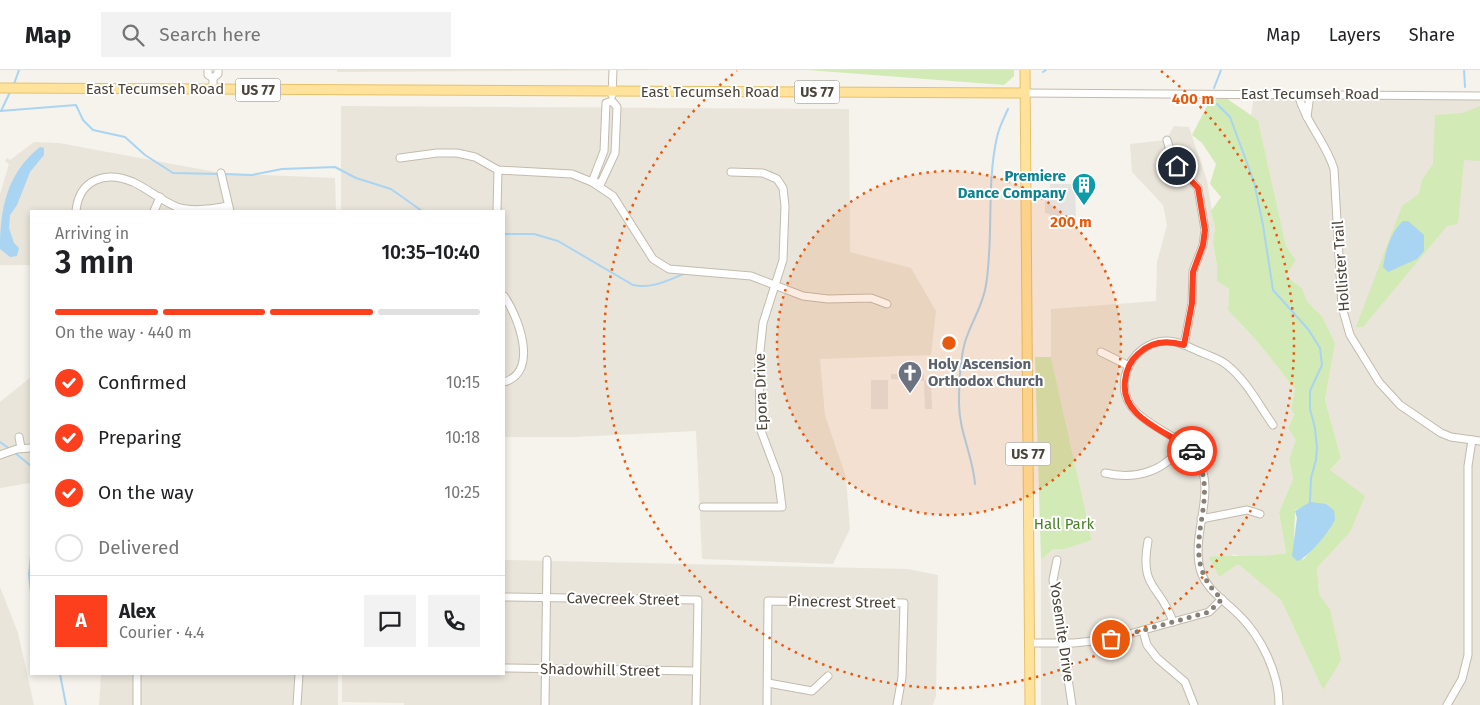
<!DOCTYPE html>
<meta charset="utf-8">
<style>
:root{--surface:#fff;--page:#f2f2f2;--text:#202124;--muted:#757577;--line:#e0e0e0;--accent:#fc3f1d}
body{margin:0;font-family:"Fira Sans",sans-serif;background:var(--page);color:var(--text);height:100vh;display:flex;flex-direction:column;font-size:19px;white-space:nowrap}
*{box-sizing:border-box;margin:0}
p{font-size:16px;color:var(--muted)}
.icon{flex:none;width:28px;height:28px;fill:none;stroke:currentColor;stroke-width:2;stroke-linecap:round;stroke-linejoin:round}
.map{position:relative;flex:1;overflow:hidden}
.panel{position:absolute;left:30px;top:140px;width:475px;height:465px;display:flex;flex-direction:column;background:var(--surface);border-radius:0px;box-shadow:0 2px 8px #0003}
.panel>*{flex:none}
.pin{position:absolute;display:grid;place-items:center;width:42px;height:42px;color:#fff;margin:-21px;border:2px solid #fff;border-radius:50%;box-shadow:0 1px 5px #0007}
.courier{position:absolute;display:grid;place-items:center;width:50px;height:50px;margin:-25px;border:4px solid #fc3f1d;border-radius:50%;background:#fff;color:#222;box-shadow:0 1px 6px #0007}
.summary em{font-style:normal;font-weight:600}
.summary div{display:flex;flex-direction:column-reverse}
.summary{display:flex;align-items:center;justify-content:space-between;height:85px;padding:0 25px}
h1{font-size:32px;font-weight:600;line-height:38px}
.bar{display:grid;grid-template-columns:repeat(4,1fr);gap:8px 5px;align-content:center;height:60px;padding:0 25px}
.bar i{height:6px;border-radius:4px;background:var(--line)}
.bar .current{background:var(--accent)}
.bar p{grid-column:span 4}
.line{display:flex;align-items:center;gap:12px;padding:0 25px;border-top:1px solid var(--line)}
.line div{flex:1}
.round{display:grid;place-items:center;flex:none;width:52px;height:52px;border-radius:0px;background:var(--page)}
ol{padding:0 25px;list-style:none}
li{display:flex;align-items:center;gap:15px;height:55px}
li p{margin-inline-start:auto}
li .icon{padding:5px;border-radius:50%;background:var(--accent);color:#fff;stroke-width:4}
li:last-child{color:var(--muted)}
li i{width:28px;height:28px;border:2px solid var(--line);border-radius:50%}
header{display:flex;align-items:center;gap:30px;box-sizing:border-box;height:70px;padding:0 25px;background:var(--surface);border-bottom:1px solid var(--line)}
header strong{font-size:24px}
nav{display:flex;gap:28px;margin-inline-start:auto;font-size:18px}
.search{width:350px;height:45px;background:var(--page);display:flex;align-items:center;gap:12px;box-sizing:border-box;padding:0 18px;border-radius:0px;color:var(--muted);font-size:19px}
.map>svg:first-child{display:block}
.residential{fill:#eae5da}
.green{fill:#d2eab5;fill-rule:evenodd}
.parking{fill:#e5e3e0}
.water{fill:#a9d4f2}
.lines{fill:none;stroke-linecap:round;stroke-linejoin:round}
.stream{stroke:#a9d4f2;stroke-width:2}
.minor-casing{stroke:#c2bbae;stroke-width:9}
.major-casing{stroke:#e6c16a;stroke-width:11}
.minor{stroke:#fff;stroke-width:7}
.major{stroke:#ffe39c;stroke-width:9}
.done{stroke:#878178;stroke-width:5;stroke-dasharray:0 9}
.route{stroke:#fc3f1d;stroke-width:6}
.ring{fill:none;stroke:#e8590c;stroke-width:2.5;stroke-dasharray:2.5 5}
.labels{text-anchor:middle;stroke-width:4;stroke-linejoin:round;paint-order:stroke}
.shield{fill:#fff;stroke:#817c74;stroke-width:1}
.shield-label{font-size:14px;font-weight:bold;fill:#4b4439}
.street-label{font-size:15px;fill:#4b4439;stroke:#fff}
.culture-label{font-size:15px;font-weight:bold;fill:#0d838f;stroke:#fff;text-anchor:end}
.worship-label{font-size:15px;font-weight:bold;fill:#5b616d;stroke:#fff;text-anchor:start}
.park-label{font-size:15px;fill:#4a7f2a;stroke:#fff}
.centre{fill:#e8590c;stroke:#fff;stroke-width:2.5}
.ring-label{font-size:15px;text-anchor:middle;font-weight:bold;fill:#e8590c;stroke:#fff;stroke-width:4;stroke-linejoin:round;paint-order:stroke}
</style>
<header>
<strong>Map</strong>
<div class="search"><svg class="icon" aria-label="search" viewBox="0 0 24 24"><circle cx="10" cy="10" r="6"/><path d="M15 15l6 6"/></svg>Search here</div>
<nav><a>Map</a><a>Layers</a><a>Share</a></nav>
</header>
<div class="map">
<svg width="1480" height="635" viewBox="0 0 1480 635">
<rect width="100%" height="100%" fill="#f6f3ec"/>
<!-- residential -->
<g class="residential">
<polygon points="337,0 677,0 337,2"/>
<polygon points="1254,26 1480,27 1480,635 1041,635 1041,490 1053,479 1092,470 1051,287 1051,239 1156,231 1157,192 1167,155 1163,135 1132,102 1130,74 1166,70 1174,56 1189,57 1207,111 1215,158 1213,173 1217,196 1217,210 1229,219 1228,240 1257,271 1295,319 1291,339 1294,343 1288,357 1297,370 1289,389 1293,409 1279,442 1286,483 1251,488 1232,484 1238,494 1281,530 1323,620 1330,539 1319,524 1317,498 1350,462 1330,400 1341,388 1325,330 1335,273 1322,246 1307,231 1302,218 1286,206 1296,190 1286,176 1258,50 1251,45"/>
<polygon points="341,36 849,39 850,182 911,198 936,241 931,285 820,289 825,345 846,407 850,459 833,494 702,489 696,361 576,367 504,367 504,141 341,141"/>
<polygon points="34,72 59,73 221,103 335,108 336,141 31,141 31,195 0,195 0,124 9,94 5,91 7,88 10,90"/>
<polygon points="31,307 31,417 30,413 0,418 0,332"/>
<polygon points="504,490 907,499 938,505 936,626 933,635 404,635 404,633 342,632 342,604 504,604"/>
<polygon points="0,517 18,563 34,635 0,635"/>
<polygon points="101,604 338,604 338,635 99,635"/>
</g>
<!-- green -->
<g class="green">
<polygon points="808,0 1014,0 1014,6 1004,15"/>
<path d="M1226 28 1258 50 1286 176 1296 190 1286 206 1302 218 1307 231 1322 246 1335 273 1325 330 1341 388 1330 400 1365 426 1350 462 1317 498 1319 524 1330 539 1341 590 1323 620 1281 530 1238 494 1219 507 1209 487C1236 484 1260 488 1286 483L1279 442 1293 409 1289 389 1296 370 1288 358 1294 344 1291 339 1295 319 1257 271 1228 240 1229 219 1217 211V196L1213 173 1215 158 1211 141 1221 127 1210 114 1216 94 1202 73 1192 65 1210 30ZM1326 434 1334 440 1333 452 1330 459 1303 490 1294 468 1295 440 1307 435Z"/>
<polygon points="1480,36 1480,91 1464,90 1458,154 1447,156 1363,257 1356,257 1402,136 1419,124 1422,110 1433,94 1435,45 1463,43"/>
<polygon points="1035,287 1051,287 1092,470 1064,479 1053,479 1041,490"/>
</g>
<!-- parking -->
<g class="parking">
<polygon points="1050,114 1075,114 1076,149 1051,149 1050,144 1045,143 1045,129 1050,128 1045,126 1045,120 1050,119"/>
<polygon points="891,304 924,304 924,310 931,310 932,339 925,339 924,311 891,309"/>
<rect x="871" y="310" width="17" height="29"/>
</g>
<!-- water -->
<g class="water">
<path d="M40 77 44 78V85L30 102 17 135 10 145 9 158 14 173 19 178 17 186 10 187 0 179C0 138 7 103 40 77Z"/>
<path d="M1403 151H1408L1424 165V181L1417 189 1388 202 1383 197C1386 180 1390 163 1403 151Z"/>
<path d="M1310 432 1326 434 1334 440C1334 441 1335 447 1335 449 1333 458 1306 490 1297 491L1292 486 1297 448 1295 441Z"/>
</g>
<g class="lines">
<!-- stream -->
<g class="stream">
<polyline points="1464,0 1465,17"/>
<polyline points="1043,2 1046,0"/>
<polyline points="14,14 19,0"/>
<polyline points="1214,18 1221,0"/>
<polyline points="1217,34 1230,47 1254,112 1263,155 1273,220 1308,259 1320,278 1322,295 1310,321 1310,339 1315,358 1317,378 1316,390 1311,408 1310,432"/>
<polyline points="0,41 76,35 83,50 93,60 125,67 145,85 173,103 218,104"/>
<polyline points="1,41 11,20"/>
<polyline points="223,104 252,105 282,99 335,97 356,108 391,119 422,141"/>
<path d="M504 164H534L558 171 633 215C653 219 668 210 686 203"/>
<polyline points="0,372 10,379"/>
<polyline points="14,382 31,396"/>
<path d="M975 414C973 386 959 362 959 333 959 314 960 290 965 272 971 252 983 236 986 215 994 166 986 116 997 67 999 57 1004 48 1008 39"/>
<polyline points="31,485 29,504 31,524"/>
<polyline points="60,604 66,635"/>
</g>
<defs>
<g id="minor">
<polyline points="208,0 208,5 213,8"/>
<polyline points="213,19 213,8 218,4 218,0"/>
<polyline points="1024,23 1480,26"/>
<path d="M1298 24C1306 54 1326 72 1334 99L1342 237 1350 265 1379 312 1400 335 1441 363 1451 367 1480 371"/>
<polyline points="612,25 613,0"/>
<polygon points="612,31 617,37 615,83 601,113 592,112 604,81 606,33"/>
<polyline points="1307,47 1310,24"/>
<polyline points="1167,70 1173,91 1198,118 1205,160 1203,175 1193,201 1192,233 1184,275"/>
<polyline points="400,88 437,83 457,83 475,87 498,100 572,104 592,112 613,126 653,189 669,199 751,206 803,226 828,229 871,228 887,234"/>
<polyline points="221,103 230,141"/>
<path d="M76 141C79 110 105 100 133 112 148 119 162 131 177 137 192 142 213 139 228 136"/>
<polyline points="154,141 160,127"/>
<polyline points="497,141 498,100"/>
<path d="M504 226C518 246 540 302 504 312"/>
<polyline points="1101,282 1129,296"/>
<path d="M1273 355C1259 335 1246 310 1227 295 1220 289 1212 287 1203 283 1194 280 1185 274 1175 272 1151 267 1130 284 1125 307 1117 352 1176 358 1196 387 1219 420 1189 465 1201 502 1207 520 1225 531 1238 544 1261 566 1279 603 1279 635"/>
<polyline points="19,367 21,378"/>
<polyline points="0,385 17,379 31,378"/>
<path d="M1105 403C1136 410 1165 402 1183 374"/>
<polyline points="703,437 782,437 778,406 760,358 759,291 763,253 783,190 785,136 783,118 777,109 763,103 731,102"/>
<polyline points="1201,449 1247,440 1260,444"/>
<path d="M1148 471C1139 520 1161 515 1173 552"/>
<polyline points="1057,490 1053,510 1072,635"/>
<polyline points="504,527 698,530 696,635"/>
<polyline points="1143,561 1147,575 1157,588 1185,612 1194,635"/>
<polyline points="1030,573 1074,573 1111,569 1209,542 1222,529"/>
<polyline points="504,598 696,601"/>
<polyline points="137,604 137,635"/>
<polyline points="768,613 812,621 828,606"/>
<polyline points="297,635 299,604"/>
<polyline points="545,635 547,490"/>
<polyline points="767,635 768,531 904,533 902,607 897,635"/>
<polyline points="1447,635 1462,609 1468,585 1468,396 1472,370"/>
</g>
<g id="major">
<polyline points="1025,0 1030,635"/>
<polyline points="0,18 1024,23"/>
</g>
</defs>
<!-- minor casing -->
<use href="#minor" class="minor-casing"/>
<!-- major casing -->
<use href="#major" class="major-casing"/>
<!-- minor -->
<use href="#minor" class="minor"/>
<!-- major -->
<use href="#major" class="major"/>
</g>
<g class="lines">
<!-- done -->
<path class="done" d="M1111 569 1209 542 1222 529C1169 482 1228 430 1192 381"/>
<!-- route -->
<path class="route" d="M1177 96 1198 118 1205 160 1203 175 1193 202 1192 233 1184 275C1167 270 1151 271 1138 284 1130 291 1126 301 1125 311 1120 349 1169 361 1192 381"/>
</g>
<!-- distance rings -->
<circle cx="949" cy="273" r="172" fill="#e8590c" fill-opacity=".12"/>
<g class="ring">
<circle cx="949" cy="273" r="172"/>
<path d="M1161 1A345 345 0 1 1 737 1"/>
</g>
<!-- icons -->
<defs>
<symbol id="building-pin" viewBox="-11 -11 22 30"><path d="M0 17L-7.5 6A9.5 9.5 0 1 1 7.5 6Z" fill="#0f9aa8" stroke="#fff"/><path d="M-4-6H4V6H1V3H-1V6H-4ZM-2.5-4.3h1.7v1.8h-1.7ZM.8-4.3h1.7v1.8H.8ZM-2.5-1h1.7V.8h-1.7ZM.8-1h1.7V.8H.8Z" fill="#fff"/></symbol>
<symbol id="church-pin" viewBox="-11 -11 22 30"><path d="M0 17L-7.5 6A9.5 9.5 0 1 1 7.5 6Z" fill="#6b7280" stroke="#fff"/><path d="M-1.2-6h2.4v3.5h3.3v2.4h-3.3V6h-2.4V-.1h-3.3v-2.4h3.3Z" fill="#fff"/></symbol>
</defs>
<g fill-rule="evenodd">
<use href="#building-pin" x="1070" y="101" width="28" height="38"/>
<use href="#church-pin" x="896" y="289" width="28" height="38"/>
</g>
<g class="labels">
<!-- shield labels -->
<g class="shield">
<rect x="235.5" y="8.5" width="45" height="23" rx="4"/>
<rect x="794.5" y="10.5" width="45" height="23" rx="4"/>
<rect x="1005.5" y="372.5" width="45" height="23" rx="4"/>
</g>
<g class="shield-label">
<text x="258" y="25">US 77</text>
<text x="817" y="27">US 77</text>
<text x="1028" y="389">US 77</text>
</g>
<!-- street labels -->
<g class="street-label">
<text x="155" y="24">East Tecumseh Road</text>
<text x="710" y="27">East Tecumseh Road</text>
<text x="1310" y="29">East Tecumseh Road</text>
<text transform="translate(1341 196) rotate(-94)" y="5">Hollister Trail</text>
<text transform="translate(761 322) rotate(-92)" y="5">Epora Drive</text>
<text transform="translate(623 529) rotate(1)" y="5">Cavecreek Street</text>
<text transform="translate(842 532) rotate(1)" y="5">Pinecrest Street</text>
<text transform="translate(1062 562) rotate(82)" y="5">Yosemite Drive</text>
<text transform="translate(600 600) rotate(1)" y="5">Shadowhill Street</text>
</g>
<!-- culture labels -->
<g class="culture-label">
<text x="1066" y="111">Premiere<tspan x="1066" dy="17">Dance Company</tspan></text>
</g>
<!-- worship labels -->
<g class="worship-label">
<text x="928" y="299">Holy Ascension<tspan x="928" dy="17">Orthodox Church</tspan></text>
</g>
<!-- park labels -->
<g class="park-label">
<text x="1064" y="459">Hall Park</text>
</g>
</g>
<circle cx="949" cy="273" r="8" class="centre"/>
<g class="ring-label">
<text x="1193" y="34">400 m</text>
<text x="1071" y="157">200 m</text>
</g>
</svg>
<div class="pin" style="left:1111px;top:569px;background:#ea580c"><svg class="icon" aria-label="bag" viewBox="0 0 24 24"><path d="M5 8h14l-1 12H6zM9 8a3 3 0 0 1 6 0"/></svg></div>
<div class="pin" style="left:1177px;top:96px;background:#1f2937"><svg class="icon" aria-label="home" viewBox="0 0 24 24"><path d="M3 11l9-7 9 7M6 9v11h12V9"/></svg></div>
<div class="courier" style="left:1192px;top:381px"><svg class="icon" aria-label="car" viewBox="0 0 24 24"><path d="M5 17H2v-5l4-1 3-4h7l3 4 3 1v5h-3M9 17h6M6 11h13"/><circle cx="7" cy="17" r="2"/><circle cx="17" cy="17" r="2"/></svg></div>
<section class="panel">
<div class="summary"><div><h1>3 min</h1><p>Arriving in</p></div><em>10:35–10:40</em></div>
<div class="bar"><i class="current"></i><i class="current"></i><i class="current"></i><i></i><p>On the way · 440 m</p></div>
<ol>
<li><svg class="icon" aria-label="check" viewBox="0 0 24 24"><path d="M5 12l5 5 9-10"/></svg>Confirmed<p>10:15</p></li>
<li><svg class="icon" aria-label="check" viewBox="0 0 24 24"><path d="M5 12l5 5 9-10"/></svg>Preparing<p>10:18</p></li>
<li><svg class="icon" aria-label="check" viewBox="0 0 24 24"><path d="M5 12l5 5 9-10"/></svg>On the way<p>10:25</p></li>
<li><i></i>Delivered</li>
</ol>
<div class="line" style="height:90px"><b class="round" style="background:var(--accent);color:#fff">A</b><div><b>Alex</b><p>Courier · 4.4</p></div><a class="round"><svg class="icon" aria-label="chat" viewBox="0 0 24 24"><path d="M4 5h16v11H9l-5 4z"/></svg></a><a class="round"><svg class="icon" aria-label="phone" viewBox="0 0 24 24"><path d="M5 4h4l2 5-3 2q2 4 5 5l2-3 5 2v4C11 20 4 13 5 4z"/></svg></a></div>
</section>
</div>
